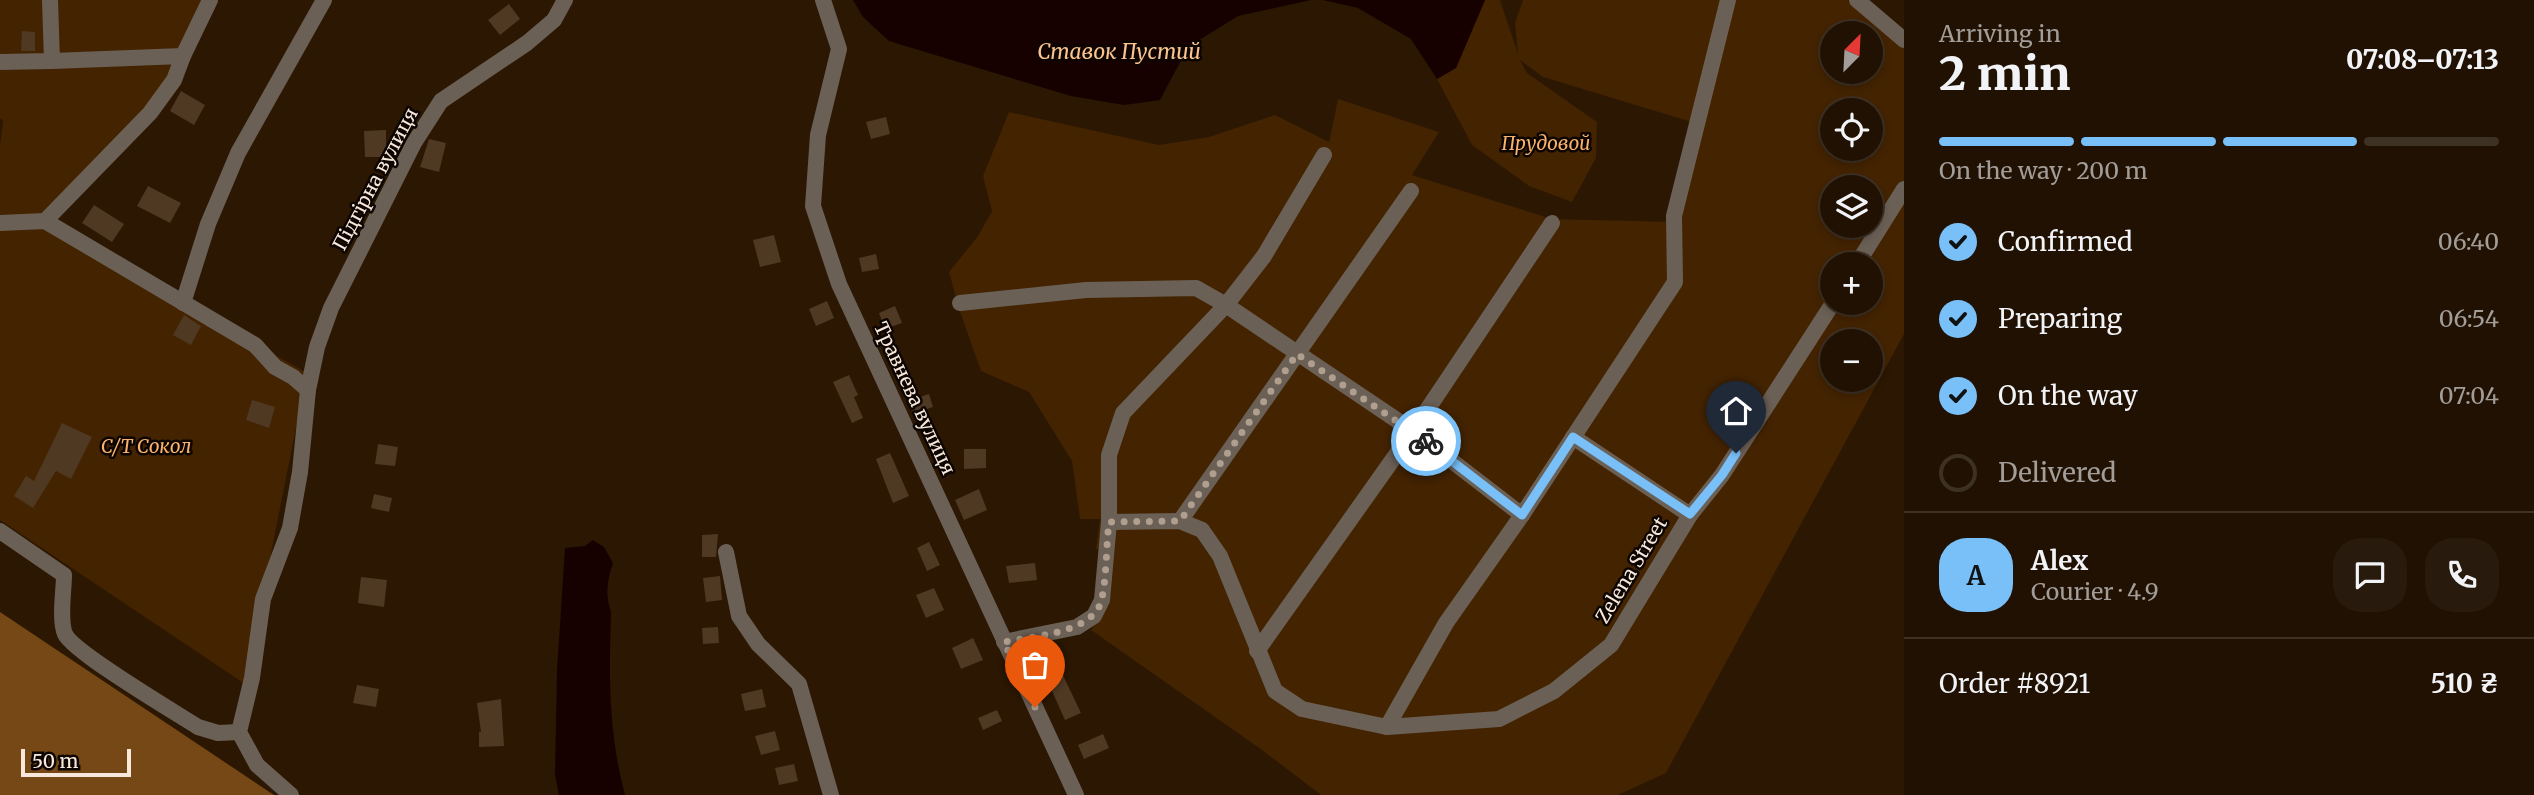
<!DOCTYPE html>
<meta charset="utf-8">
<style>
:root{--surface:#201102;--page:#281a0c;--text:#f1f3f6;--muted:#a29d99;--line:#3d3124;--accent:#79bff8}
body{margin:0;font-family:Merriweather,serif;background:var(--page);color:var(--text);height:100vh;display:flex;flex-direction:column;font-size:26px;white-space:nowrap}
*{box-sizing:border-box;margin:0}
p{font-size:23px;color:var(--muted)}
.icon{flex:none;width:38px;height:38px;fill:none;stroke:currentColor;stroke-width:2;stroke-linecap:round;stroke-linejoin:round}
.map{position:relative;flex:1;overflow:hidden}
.side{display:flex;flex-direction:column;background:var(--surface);width:630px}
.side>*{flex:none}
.needle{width:46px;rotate:24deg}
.fabs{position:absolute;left:1820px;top:21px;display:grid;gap:14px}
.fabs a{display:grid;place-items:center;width:63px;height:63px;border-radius:50%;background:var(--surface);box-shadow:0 4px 10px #0003,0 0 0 2px var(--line);font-size:35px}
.scale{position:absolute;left:21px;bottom:18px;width:110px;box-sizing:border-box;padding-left:7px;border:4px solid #f7e8db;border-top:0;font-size:19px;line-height:24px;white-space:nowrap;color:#f7e8db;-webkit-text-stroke:5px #0d0501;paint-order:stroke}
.pin{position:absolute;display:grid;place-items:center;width:60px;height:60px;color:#fff;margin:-72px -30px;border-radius:50% 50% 50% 0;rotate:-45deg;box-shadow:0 0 7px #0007}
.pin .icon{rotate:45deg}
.courier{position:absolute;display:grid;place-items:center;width:70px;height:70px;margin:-35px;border:5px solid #79bff8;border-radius:50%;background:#fff;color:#222;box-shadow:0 2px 9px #0007}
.head em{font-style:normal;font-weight:800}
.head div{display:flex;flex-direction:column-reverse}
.head{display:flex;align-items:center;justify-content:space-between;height:119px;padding:0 35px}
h1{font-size:46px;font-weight:800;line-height:52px}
.bar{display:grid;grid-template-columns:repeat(4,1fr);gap:10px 7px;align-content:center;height:84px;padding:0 35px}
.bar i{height:9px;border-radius:5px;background:var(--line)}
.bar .current{background:var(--accent)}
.bar p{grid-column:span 4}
.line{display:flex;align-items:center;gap:18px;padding:0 35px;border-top:2px solid var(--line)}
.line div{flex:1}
.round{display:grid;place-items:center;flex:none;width:74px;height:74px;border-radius:28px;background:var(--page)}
ol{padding:0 35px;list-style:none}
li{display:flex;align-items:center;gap:21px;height:77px}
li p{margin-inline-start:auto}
li .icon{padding:7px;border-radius:50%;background:var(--accent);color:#111;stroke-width:4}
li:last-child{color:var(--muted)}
li i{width:38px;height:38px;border:4px solid var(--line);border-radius:50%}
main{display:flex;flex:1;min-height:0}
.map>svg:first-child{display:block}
.green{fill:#432300;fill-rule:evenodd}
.forest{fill:#754815}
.water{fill:#160000}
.building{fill:#4f3923}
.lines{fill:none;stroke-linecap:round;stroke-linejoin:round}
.minor{stroke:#6b6056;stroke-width:16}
.done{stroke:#b09f8f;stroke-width:7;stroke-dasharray:0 12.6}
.route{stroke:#79bff8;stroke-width:9}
.labels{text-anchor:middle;stroke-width:5;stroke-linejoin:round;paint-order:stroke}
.park-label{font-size:19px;font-style:italic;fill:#f9b36d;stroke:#0d0501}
.street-label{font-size:19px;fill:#f7e8db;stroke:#0d0501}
.water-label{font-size:21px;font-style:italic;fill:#fbc38d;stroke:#0d0501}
</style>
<main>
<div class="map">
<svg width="1904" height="795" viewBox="0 0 1904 795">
<rect width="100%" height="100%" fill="#2b1702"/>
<!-- green -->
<g class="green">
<polygon points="0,0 215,0 169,90 47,226 307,373 245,684 0,520 0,145 3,121 0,118"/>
<path d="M1485 0H1500L1518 54 1515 23 1523 0H1848L1904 49V334L1666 773 1618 795H1321L1262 750 1091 630 1107 607 1113 552 1096 549 1100 519H1080L1072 461 1029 392 981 371 959 309 949 272 978 236 992 211 983 176 1009 112 1159 145 1209 137 1275 115 1329 142 1338 99 1439 132 1412 175 1552 219 1673 222 1695 123 1543 77 1520 60 1527 73 1597 122 1596 158 1572 202 1529 186 1472 145 1437 79 1456 68ZM1832 33H1871V72H1832ZM1832 110H1871V149H1832ZM1832 187H1871V226H1832ZM1832 264H1871V303H1832ZM1832 341H1871V380H1832Z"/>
</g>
<!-- forest -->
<polygon class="forest" points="0,612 274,795 0,795"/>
<!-- water -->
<g class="water">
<polygon points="853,0 1311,0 1238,16 1188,47 1160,100 1124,105 1071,96 889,41 863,17"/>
<polygon points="1323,0 1485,0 1456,68 1437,79 1411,39 1358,8"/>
<path d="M593 540 604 547 613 563C607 581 605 594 611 612 609 678 608 730 625 795H559L555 775 557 671 565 548 585 546Z"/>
</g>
<!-- building -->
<g class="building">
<polygon points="509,4 520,19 500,35 488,20"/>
<polygon points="22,31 35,32 35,51 21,51"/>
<polygon points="181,91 205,105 194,125 170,111"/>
<polygon points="886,117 890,134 871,139 866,122"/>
<polygon points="386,130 386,157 365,157 364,131"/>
<polygon points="429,139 446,143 439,172 420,167"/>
<polygon points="148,186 181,203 170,223 137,206"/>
<polygon points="94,205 124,224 112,242 82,223"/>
<polygon points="774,235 781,262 760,267 753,240"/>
<polygon points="876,254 879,269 862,272 859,258"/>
<polygon points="827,301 834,318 816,326 809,309"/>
<polygon points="895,306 902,323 885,329 879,313"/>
<polygon points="184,315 201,326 191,345 173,335"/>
<polygon points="849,375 858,395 854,397 863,418 852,423 833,382"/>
<polygon points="929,394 933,407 913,414 908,401"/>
<polygon points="252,400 275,407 269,428 246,420"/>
<polygon points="62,423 92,437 71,479 56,471 33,508 14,496 26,476 34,481"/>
<polygon points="378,444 398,447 395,466 375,464"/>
<polygon points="964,449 986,449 986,468 964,469"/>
<polygon points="890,453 909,496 893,503 876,459"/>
<polygon points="979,489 987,510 964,520 955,500"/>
<polygon points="374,494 392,498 389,512 371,508"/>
<polygon points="718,534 716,557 702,557 702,535"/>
<polygon points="929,542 940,565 927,571 917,548"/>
<polygon points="1035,563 1037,580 1009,583 1006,566"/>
<polygon points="720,576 722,600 706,602 703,578"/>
<polygon points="361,577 387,580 384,607 358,603"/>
<polygon points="934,588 944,610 926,618 916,595"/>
<polygon points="718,627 719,643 703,644 702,628"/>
<polygon points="973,638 983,660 961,669 952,648"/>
<polygon points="1059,667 1081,713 1065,720 1044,673"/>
<polygon points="357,685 379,689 376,707 353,703"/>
<polygon points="762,689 766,707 745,711 741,694"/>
<polygon points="501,699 504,746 479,747 479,732 481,732 477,703"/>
<polygon points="997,710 1002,721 983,730 978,718"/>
<polygon points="775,731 780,750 761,755 755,736"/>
<polygon points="1103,734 1109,748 1084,759 1078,745"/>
<polygon points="794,764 798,781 779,785 775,768"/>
</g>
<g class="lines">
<!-- minor -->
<g class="minor">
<polyline points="823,0 839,49 818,135 813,206 839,284 1076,795"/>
<polyline points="1857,0 1904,40"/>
<polyline points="52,61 183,56 210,0"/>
<polyline points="0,62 52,61 50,0"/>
<polyline points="45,221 150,113 174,80 183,56"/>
<polyline points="0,223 45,221 255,345 275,367 293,377 308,390"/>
<polyline points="1857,264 1904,189"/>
<polyline points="183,303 208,224 238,153 324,0"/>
<polyline points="960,303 1086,290 1196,288 1226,305 1413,431 1522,515"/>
<polyline points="1573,437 1690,515"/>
<polyline points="1180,521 1411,191"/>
<polyline points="1109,522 1180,521 1202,530 1220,556 1275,691 1302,709 1387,727 1499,719 1554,691 1611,645 1690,515 1722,475 1833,303"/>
<path d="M0 531 64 575C64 590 59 620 65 634 73 652 176 713 198 727L218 733 239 732"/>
<polyline points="726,552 739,616 758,644 799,684 831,795"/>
<polyline points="1004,642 1077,627 1094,616 1102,600 1109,522 1109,455 1123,413 1226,305 1264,256 1324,155"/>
<polyline points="1257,651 1413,431 1552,223"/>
<polyline points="1387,727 1446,623 1522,515 1675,282 1674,216 1728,0"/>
<polyline points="291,795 257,765 239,732 252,678 263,599 290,528 300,472 308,390 317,347 331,308 414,143 441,101 527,43 554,20 565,0"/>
</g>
</g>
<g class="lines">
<!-- done -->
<path class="done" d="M1035 707 1004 642C1034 636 1096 633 1102 598 1107 573 1106 547 1109 522L1180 521 1297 354 1426 441"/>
<!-- route -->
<polyline class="route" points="1426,441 1522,515 1573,437 1690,514 1722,475 1736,453"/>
</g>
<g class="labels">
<!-- park labels -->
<g class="park-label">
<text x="1546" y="150">Прудовой</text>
<text x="146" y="453">С/Т Сокол</text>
</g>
<!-- street labels -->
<g class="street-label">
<text transform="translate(375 179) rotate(-62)" y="7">Підгірна вулиця</text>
<text transform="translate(915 398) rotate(65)" y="7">Травнева вулиця</text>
<text transform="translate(1631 570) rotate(-59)" y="7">Zelena Street</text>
</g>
<!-- water labels -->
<g class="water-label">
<text x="1119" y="59">Ставок Пустий</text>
</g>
</g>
</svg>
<div class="fabs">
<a><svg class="needle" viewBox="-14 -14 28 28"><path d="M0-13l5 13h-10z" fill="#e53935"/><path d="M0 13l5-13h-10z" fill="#a29d99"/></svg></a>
<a><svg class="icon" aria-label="locate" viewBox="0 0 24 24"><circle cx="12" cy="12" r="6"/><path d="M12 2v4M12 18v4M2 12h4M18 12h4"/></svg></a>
<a><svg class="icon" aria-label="layers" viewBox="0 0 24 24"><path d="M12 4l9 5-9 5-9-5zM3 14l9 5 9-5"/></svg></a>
<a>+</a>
<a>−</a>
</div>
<div class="scale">50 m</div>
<div class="pin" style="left:1035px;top:707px;background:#ea580c"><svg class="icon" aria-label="bag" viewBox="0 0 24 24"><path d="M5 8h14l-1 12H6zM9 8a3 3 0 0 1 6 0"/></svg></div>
<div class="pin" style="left:1736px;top:453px;background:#1f2937"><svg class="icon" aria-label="home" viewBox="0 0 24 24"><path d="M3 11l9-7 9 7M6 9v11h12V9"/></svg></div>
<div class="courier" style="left:1426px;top:441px"><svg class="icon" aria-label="bike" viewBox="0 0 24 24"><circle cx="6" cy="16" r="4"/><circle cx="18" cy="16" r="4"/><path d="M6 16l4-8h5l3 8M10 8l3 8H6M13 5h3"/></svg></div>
</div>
<section class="side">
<div class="head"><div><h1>2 min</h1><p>Arriving in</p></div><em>07:08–07:13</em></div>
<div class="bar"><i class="current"></i><i class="current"></i><i class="current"></i><i></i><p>On the way · 200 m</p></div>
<ol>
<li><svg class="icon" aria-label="check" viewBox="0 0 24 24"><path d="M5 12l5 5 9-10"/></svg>Confirmed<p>06:40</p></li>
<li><svg class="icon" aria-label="check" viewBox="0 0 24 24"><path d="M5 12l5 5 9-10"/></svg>Preparing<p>06:54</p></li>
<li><svg class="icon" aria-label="check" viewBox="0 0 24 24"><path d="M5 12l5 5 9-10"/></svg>On the way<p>07:04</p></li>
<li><i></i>Delivered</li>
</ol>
<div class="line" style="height:126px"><b class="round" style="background:var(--accent);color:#111">A</b><div><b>Alex</b><p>Courier · 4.9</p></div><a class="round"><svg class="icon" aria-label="chat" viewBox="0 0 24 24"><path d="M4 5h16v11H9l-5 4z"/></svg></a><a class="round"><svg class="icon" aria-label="phone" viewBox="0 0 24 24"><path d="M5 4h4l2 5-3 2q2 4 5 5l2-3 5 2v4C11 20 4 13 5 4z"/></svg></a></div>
<div class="line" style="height:91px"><div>Order #8921</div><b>510 ₴</b></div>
</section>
</main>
